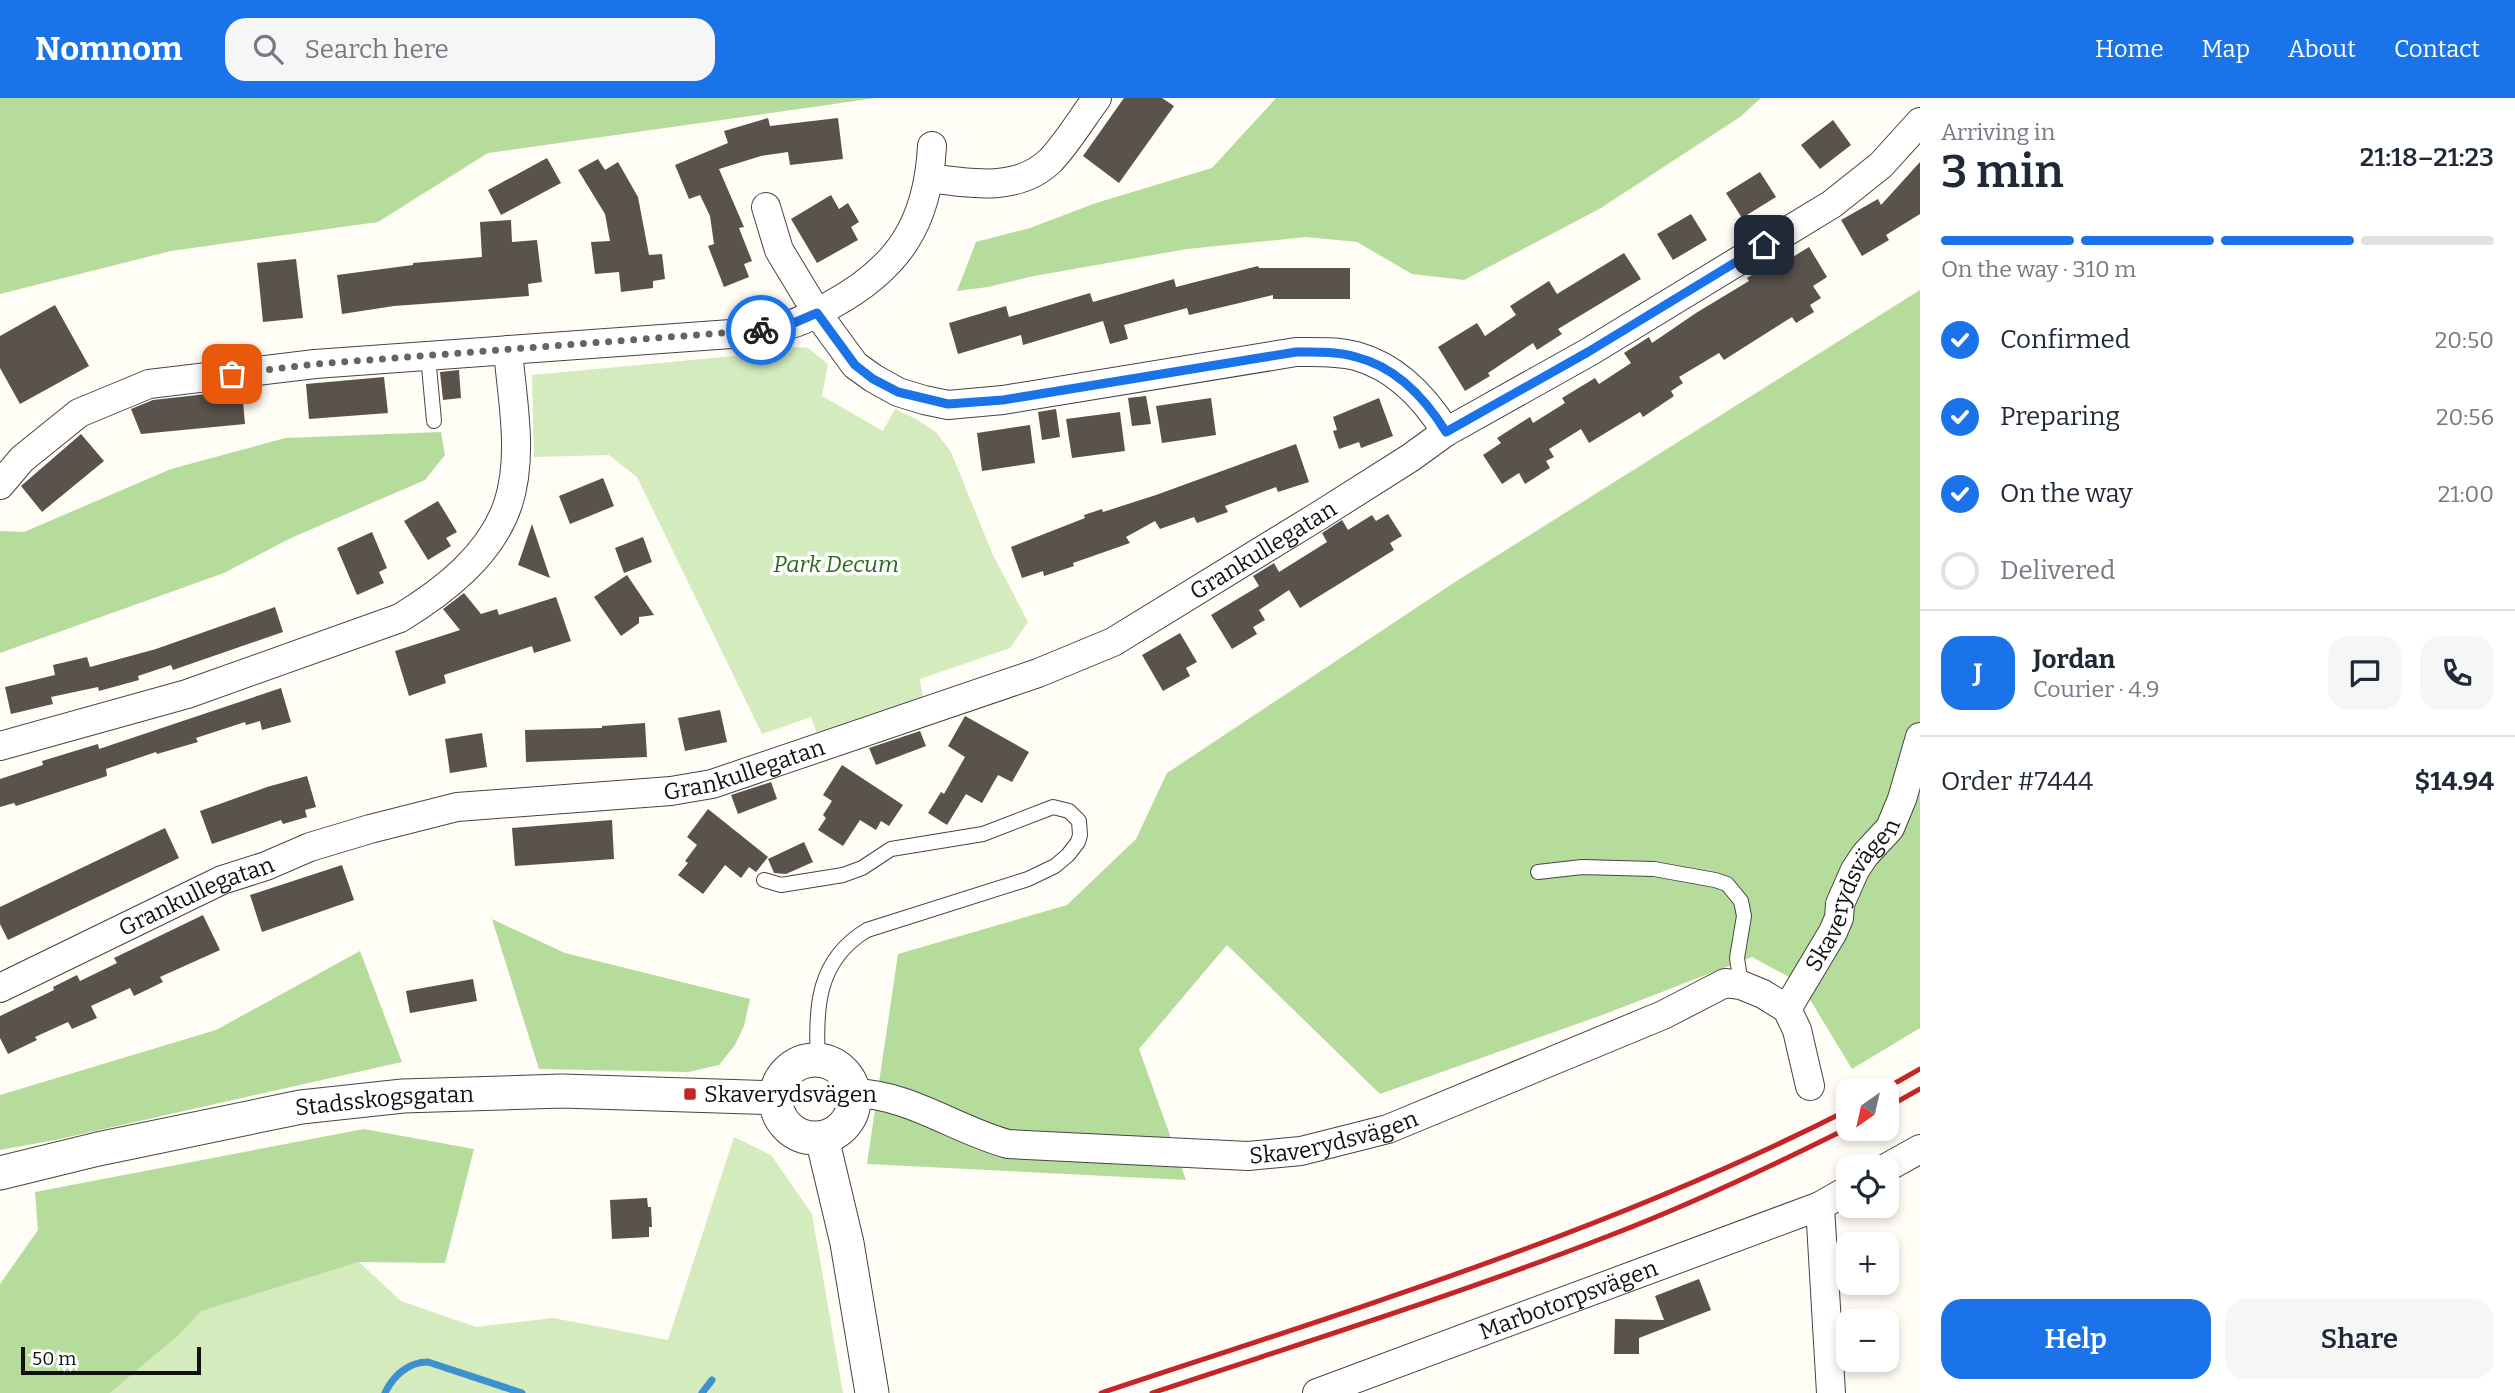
<!DOCTYPE html>
<meta charset="utf-8">
<style>
:root{--surface:#fff;--page:#f6f6f7;--text:#1f2937;--muted:#747a83;--line:#e0e1e3;--accent:#1a73e8}
body{margin:0;font-family:Bitter,serif;background:var(--page);color:var(--text);height:100vh;display:flex;flex-direction:column;font-size:26px;white-space:nowrap}
*{box-sizing:border-box;margin:0}
p{font-size:23px;color:var(--muted)}
.icon{flex:none;width:38px;height:38px;fill:none;stroke:currentColor;stroke-width:2;stroke-linecap:round;stroke-linejoin:round}
.map{position:relative;flex:1;overflow:hidden}
.panel{display:flex;flex-direction:column;background:var(--surface);width:595px}
.panel>*{flex:none}
.needle{width:46px;rotate:214deg}
.tools{position:absolute;left:1836px;top:980px;display:grid;gap:14px}
.tools a{display:grid;place-items:center;width:63px;height:63px;border-radius:14px;background:var(--surface);box-shadow:0 4px 10px #0003;font-size:35px}
.scale{position:absolute;left:21px;bottom:18px;width:180px;box-sizing:border-box;padding-left:7px;border:4px solid #111;border-top:0;font-size:19px;line-height:24px;white-space:nowrap;color:#111;-webkit-text-stroke:5px #fff;paint-order:stroke}
.pin{position:absolute;display:grid;place-items:center;width:60px;height:60px;color:#fff;margin:-30px;border-radius:14px;box-shadow:0 4px 10px #0006}
.courier{position:absolute;display:grid;place-items:center;width:70px;height:70px;margin:-35px;border:5px solid #1a73e8;border-radius:50%;background:#fff;color:#222;box-shadow:0 2px 9px #0007}
.head em{font-style:normal;font-weight:600}
.head div{display:flex;flex-direction:column-reverse}
.head{display:flex;align-items:center;justify-content:space-between;height:119px;padding:0 21px}
h1{font-size:46px;font-weight:600;line-height:52px}
.bar{display:grid;grid-template-columns:repeat(4,1fr);gap:10px 7px;align-content:center;height:84px;padding:0 21px}
.bar i{height:9px;border-radius:5px;background:var(--line)}
.bar .selected{background:var(--accent)}
.bar p{grid-column:span 4}
.line{display:flex;align-items:center;gap:18px;padding:0 21px;border-top:2px solid var(--line)}
.line div{flex:1}
.round{display:grid;place-items:center;flex:none;width:74px;height:74px;border-radius:21px;background:var(--page)}
ol{padding:0 21px;list-style:none}
li{display:flex;align-items:center;gap:21px;height:77px}
li p{margin-inline-start:auto}
li .icon{padding:7px;border-radius:50%;background:var(--accent);color:#fff;stroke-width:4}
li:last-child{color:var(--muted)}
li i{width:38px;height:38px;border:4px solid var(--line);border-radius:50%}
.action{display:flex;gap:14px;margin-top:auto;padding:14px 21px}
.action a{flex:1;height:80px;border-radius:21px;background:var(--accent);color:#fff;font-size:28px;font-weight:600;line-height:80px;text-align:center}
.action a+a{background:var(--page);color:var(--text)}
header{display:flex;align-items:center;gap:42px;box-sizing:border-box;height:98px;padding:0 35px;background:var(--accent);color:#fff}
header strong{font-size:33px}
nav{display:flex;gap:38px;margin-inline-start:auto;font-size:24px}
.search{width:490px;height:63px;background:var(--page);display:flex;align-items:center;gap:18px;box-sizing:border-box;padding:0 24px;border-radius:21px;color:var(--muted);font-size:26px}
main{display:flex;flex:1;min-height:0}
.map>svg:first-child{display:block}
.green{fill:#d3ebbd}
.forest{fill:#b6dc9c}
.lines{fill:none;stroke-linecap:round;stroke-linejoin:round}
.stream{stroke:#3f90cf;stroke-width:7}
.building{fill:#5a524d}
.service-casing{stroke:#444;stroke-width:16}
.minor-casing{stroke:#444;stroke-width:30}
.tertiary-casing{stroke:#444;stroke-width:35}
.service{stroke:#fff;stroke-width:14}
.minor{stroke:#fff;stroke-width:28}
.tertiary{stroke:#fff;stroke-width:33}
.rail{stroke:#c42627;stroke-width:5}
.done{stroke:#646461;stroke-width:7;stroke-dasharray:0 12.6}
.route{stroke:#1a73e8;stroke-width:9}
.poi-dot{fill:#c42627;stroke:#fff;stroke-width:2.5}
.labels{text-anchor:middle;stroke-width:7;stroke-linejoin:round;paint-order:stroke}
.street-label{font-size:23px;fill:#111;stroke:#fff}
.park-label{font-size:23px;font-style:italic;fill:#2c6b1f;stroke:#fff}
.poi-label{font-size:23px;fill:#111;stroke:#fff;text-anchor:start}
</style>
<header>
<strong>Nomnom</strong>
<div class="search"><svg class="icon" aria-label="search" viewBox="0 0 24 24"><circle cx="10" cy="10" r="6"/><path d="M15 15l6 6"/></svg>Search here</div>
<nav><a>Home</a><a>Map</a><a>About</a><a>Contact</a></nav>
</header>
<main>
<div class="map">
<svg width="1920" height="1295" viewBox="0 0 1920 1295">
<rect width="100%" height="100%" fill="#fffdf5"/>
<!-- green -->
<g class="green">
<polygon points="785,248 808,250 828,266 822,298 883,333 895,311 918,322 936,334 951,354 992,455 1028,524 1010,550 920,581 923,601 817,635 811,619 762,636 637,379 609,357 534,359 532,277 767,255"/>
<polygon points="734,1039 771,1057 812,1116 843,1295 110,1295 179,1237 200,1213 359,1164 401,1203 476,1229 553,1220 668,1242"/>
</g>
<!-- forest -->
<g class="forest">
<polygon points="0,0 876,0 488,55 378,124 171,153 0,196"/>
<polygon points="1276,0 1761,0 1740,19 1601,110 1464,182 1412,176 1357,144 1306,139 1187,151 1034,178 988,189 957,193 976,144 1030,130 1096,105 1212,70"/>
<polygon points="1920,192 1920,930 1852,971 1800,885 1752,859 1605,916 1380,996 1227,847 1139,951 1186,1082 867,1066 898,856 1067,807 1136,741 1167,675 1455,484"/>
<polygon points="441,334 445,357 425,382 291,440 224,475 0,555 0,433 24,434 171,371 285,340"/>
<polygon points="492,821 565,855 750,901 744,928 735,947 719,967 688,974 539,971"/>
<polygon points="360,853 402,964 55,1042 0,1052 0,997 216,932"/>
<polygon points="364,1031 474,1051 445,1165 359,1164 201,1213 179,1237 110,1295 0,1295 0,1186 38,1132 35,1094"/>
</g>
<g class="lines">
<!-- stream -->
<g class="stream">
<path d="M385 1295C393 1278 408 1264 428 1264L522 1295"/>
<polyline points="702,1295 712,1282"/>
</g>
</g>
<!-- building -->
<g class="building">
<polygon points="1124,0 1162,0 1174,8 1119,85 1083,58"/>
<polygon points="768,20 770,28 838,20 843,61 790,67 788,54 761,58 719,71 744,129 739,130 752,163 744,166 749,179 724,189 708,148 714,146 710,118 700,97 689,101 675,67 728,45 724,33"/>
<polygon points="1833,22 1851,47 1820,71 1801,47"/>
<polygon points="547,60 561,85 501,117 488,92"/>
<polygon points="598,61 605,72 618,64 638,99 649,157 662,156 665,181 653,183 653,190 621,194 619,174 595,176 591,144 610,143 605,116 578,72"/>
<polygon points="1920,64 1920,116 1886,137 1889,142 1862,158 1841,122 1878,101 1881,107"/>
<polygon points="1760,74 1776,99 1742,120 1726,95"/>
<polygon points="831,97 839,111 848,105 859,124 851,129 858,142 817,165 791,121"/>
<polygon points="1691,116 1707,142 1673,162 1657,136"/>
<polygon points="511,122 512,144 537,142 542,184 528,186 529,198 394,208 342,216 337,177 413,167 413,165 482,159 480,124"/>
<polygon points="1809,149 1827,179 1813,188 1821,200 1810,207 1814,214 1796,225 1792,219 1724,262 1719,255 1679,279 1683,285 1671,293 1674,298 1643,319 1640,314 1589,345 1581,331 1549,351 1554,359 1546,363 1550,370 1525,386 1519,375 1502,386 1483,357 1501,345 1497,340 1530,319 1533,325 1565,305 1562,300 1595,280 1599,286 1631,265 1624,255 1649,239 1652,245 1696,215 1749,183 1747,180 1779,160 1783,165"/>
<polygon points="1624,155 1641,181 1558,231 1562,236 1537,252 1533,245 1488,275 1490,278 1465,293 1438,249 1477,225 1485,238 1516,217 1510,208 1549,183 1557,196"/>
<polygon points="296,161 303,220 263,224 257,165"/>
<polygon points="1258,168 1259,170 1350,170 1350,201 1273,201 1273,197 1189,217 1187,210 1124,227 1128,241 1110,246 1103,223 1023,247 1021,237 958,256 949,225 1006,208 1009,219 1090,195 1093,204 1174,181 1176,189"/>
<polygon points="55,207 89,268 20,306 0,270 0,238"/>
<polygon points="459,272 461,300 443,302 440,274"/>
<polygon points="384,279 388,315 309,321 306,286"/>
<polygon points="242,292 245,326 141,336 131,311 153,302"/>
<polygon points="1146,298 1151,326 1132,328 1128,300"/>
<polygon points="1211,300 1216,337 1162,345 1156,308"/>
<polygon points="1379,300 1393,338 1361,350 1359,344 1339,351 1333,333 1337,332 1333,319"/>
<polygon points="1056,311 1060,339 1042,342 1038,314"/>
<polygon points="1120,314 1125,353 1072,360 1066,321"/>
<polygon points="1030,327 1035,365 982,373 977,335"/>
<polygon points="81,336 104,363 42,414 21,388"/>
<polygon points="1296,346 1309,384 1278,394 1276,389 1225,408 1228,414 1197,425 1194,419 1160,431 1155,423 1126,439 1130,445 1073,465 1074,468 1044,478 1043,473 1022,480 1011,449 1085,420 1084,417 1102,411 1103,414 1156,397"/>
<polygon points="603,380 614,408 570,426 559,398"/>
<polygon points="438,403 457,434 446,440 451,448 428,462 404,423"/>
<polygon points="1388,416 1402,438 1390,445 1394,452 1300,510 1289,492 1259,512 1265,522 1253,529 1257,536 1232,551 1211,517 1259,488 1253,478 1274,465 1279,474 1327,444 1322,435 1342,422 1348,432 1372,417 1376,423"/>
<polygon points="532,426 550,480 518,467"/>
<polygon points="372,434 387,470 379,474 384,485 357,497 337,450"/>
<polygon points="643,439 652,464 624,475 615,450"/>
<polygon points="627,477 654,517 639,519 639,525 621,538 594,499"/>
<polygon points="464,495 481,516 497,511 499,517 556,499 571,543 534,555 532,548 444,577 446,585 409,598 395,553 460,532 443,511"/>
<polygon points="275,509 283,534 173,572 171,567 138,578 139,582 99,593 98,589 51,599 53,606 11,616 5,589 55,577 53,567 87,559 90,569 156,551"/>
<polygon points="1180,535 1197,564 1186,570 1190,578 1163,593 1142,557"/>
<polygon points="281,590 291,624 262,632 260,623 246,627 245,624 196,640 198,644 157,656 156,654 106,671 107,678 16,708 14,705 0,709 0,681 43,667 42,663 98,646 99,651"/>
<polygon points="720,612 727,644 685,653 678,620"/>
<polygon points="965,618 1029,654 1012,684 998,677 982,705 966,696 947,727 928,715 941,694 944,696 965,659 948,648"/>
<polygon points="645,625 647,659 526,664 525,632 602,630 602,628"/>
<polygon points="920,633 926,648 876,667 869,650"/>
<polygon points="482,635 487,669 450,675 445,641"/>
<polygon points="842,667 903,707 889,728 881,723 876,732 860,722 843,748 818,732 826,720 823,717 832,703 823,697"/>
<polygon points="307,678 316,709 305,712 307,719 283,726 281,722 212,746 200,713 267,689"/>
<polygon points="771,684 777,701 738,716 731,697"/>
<polygon points="708,711 768,759 756,774 749,769 741,780 725,767 703,796 678,777 688,765 685,763 697,747 687,739"/>
<polygon points="612,722 614,761 515,768 512,730"/>
<polygon points="165,730 179,760 8,842 0,826 0,809"/>
<polygon points="804,744 813,764 786,776 774,775 768,761"/>
<polygon points="342,767 354,802 262,834 250,797"/>
<polygon points="203,817 220,852 160,879 163,884 134,898 130,890 91,908 97,920 72,931 68,924 35,939 37,942 8,956 0,940 0,918 54,892 53,889 77,877 80,883 117,865 114,860"/>
<polygon points="473,881 477,903 410,915 406,893"/>
<polygon points="647,1100 648,1109 651,1109 652,1129 649,1129 649,1139 612,1141 610,1102"/>
<polygon points="1699,1181 1711,1212 1639,1240 1639,1256 1614,1256 1615,1221 1664,1222 1655,1198"/>
</g>
<g class="lines">
<defs>
<g id="service">
<polyline points="428,258 434,323"/>
<polyline points="1538,774 1582,769 1654,771 1715,782 1727,786 1741,803 1744,818 1737,860 1741,887"/>
<path d="M764 782 781 787 843 777 862 770 891 751 983 736 1053 709 1069 713 1079 723 1080 737 1078 744 1068 757 1055 768 1028 781 867 832C817 862 815 910 818 962"/>
</g>
<g id="minor">
<path d="M931 80C971 86 1019 94 1051 62 1068 44 1082 20 1097 0"/>
<path d="M766 109 779 152 817 215 855 267 873 280 898 294 924 302 948 307 1003 302 1296 254C1315 254 1336 253 1356 258 1396 269 1425 300 1446 334"/>
<path d="M0 387 22 361 79 315 149 286 315 266 745 235C759 232 773 231 787 227 802 224 817 215 831 207 899 170 928 125 932 48"/>
<path d="M0 648 187 596 400 520C444 493 491 457 508 406 524 357 512 301 508 252"/>
<path id="s1" d="M0 890 222 782 266 768 310 749 370 731 457 709 671 693 712 686 1038 575 1113 544 1320 417 1410 360 1446 334 1589 254 1832 106 1881 67 1920 24"/>
<path id="s2" d="M1787 911 1833 834 1839 820 1840 806 1855 772 1865 757 1890 730 1902 701 1920 639"/>
<path id="s3" d="M853 995C909 996 956 1032 1008 1046L1248 1058 1301 1053 1388 1031 1663 917 1725 885 1741 887 1763 896 1787 911 1797 932 1810 988"/>
<polyline points="1886,1070 1920,1051"/>
<path id="s4" d="M1317 1295 1820 1108"/>
<polyline points="1831,1295 1820,1108 1848,1092"/>
</g>
<g id="tertiary">
<circle cx="815" cy="1001" r="39"/>
<polyline points="822,1040 847,1145 872,1295"/>
<path id="s5" d="M0 1075 98 1051 301 1009 403 998 562 993 776 1000"/>
</g>
</defs>
<!-- service casing -->
<use href="#service" class="service-casing"/>
<!-- minor casing -->
<use href="#minor" class="minor-casing"/>
<!-- tertiary casing -->
<use href="#tertiary" class="tertiary-casing"/>
<!-- service -->
<use href="#service" class="service"/>
<!-- minor -->
<use href="#minor" class="minor"/>
<!-- tertiary -->
<use href="#tertiary" class="tertiary"/>
<!-- rail -->
<g class="rail">
<polyline points="1883,992 1920,971"/>
<polyline points="1886,1010 1920,991"/>
<path d="M1101 1295C1354 1211 1610 1133 1848 1012"/>
<path d="M1152 1295C1305 1244 1460 1196 1611 1137 1692 1106 1770 1069 1848 1030"/>
</g>
</g>
<g class="lines">
<!-- done -->
<polyline class="done" points="232,276 316,266 761,232"/>
<!-- route -->
<path class="route" d="M761 232 789 227 817 215 855 267 873 281 898 294 948 306 1003 302 1296 254C1315 254 1336 253 1356 259 1396 269 1425 300 1446 334L1588 254 1764 147"/>
</g>
<!-- markers -->
<rect class="poi-dot" x="683" y="989" width="14" height="14" rx="3.5"/>
<g class="labels">
<!-- street labels -->
<g class="street-label">
<text dy="8" stroke="none"><textPath href="#s1" startOffset="1351">Grankullegatan</textPath></text>
<text dy="8" stroke="none"><textPath href="#s1" startOffset="784">Grankullegatan</textPath></text>
<text dy="8" stroke="none"><textPath href="#s2" startOffset="133">Skaverydsvägen</textPath></text>
<text dy="8" stroke="none"><textPath href="#s1" startOffset="217">Grankullegatan</textPath></text>
<text dy="8" stroke="none"><textPath href="#s5" startOffset="392">Stadsskogsgatan</textPath></text>
<text dy="8" stroke="none"><textPath href="#s3" startOffset="492">Skaverydsvägen</textPath></text>
<text dy="8" stroke="none"><textPath href="#s4" startOffset="268">Marbotorpsvägen</textPath></text>
</g>
<!-- park labels -->
<g class="park-label">
<text x="836" y="474">Park Decum</text>
</g>
<!-- poi labels -->
<g class="poi-label">
<text x="704" y="1004">Skaverydsvägen</text>
</g>
</g>
</svg>
<div class="tools">
<a><svg class="needle" viewBox="-14 -14 28 28"><path d="M0-13l5 13h-10z" fill="#e53935"/><path d="M0 13l5-13h-10z" fill="#747a83"/></svg></a>
<a><svg class="icon" aria-label="locate" viewBox="0 0 24 24"><circle cx="12" cy="12" r="6"/><path d="M12 2v4M12 18v4M2 12h4M18 12h4"/></svg></a>
<a>+</a>
<a>−</a>
</div>
<div class="scale">50 m</div>
<div class="pin" style="left:232px;top:276px;background:#ea580c"><svg class="icon" aria-label="bag" viewBox="0 0 24 24"><path d="M5 8h14l-1 12H6zM9 8a3 3 0 0 1 6 0"/></svg></div>
<div class="pin" style="left:1764px;top:147px;background:#1f2937"><svg class="icon" aria-label="home" viewBox="0 0 24 24"><path d="M3 11l9-7 9 7M6 9v11h12V9"/></svg></div>
<div class="courier" style="left:761px;top:232px"><svg class="icon" aria-label="bike" viewBox="0 0 24 24"><circle cx="6" cy="16" r="4"/><circle cx="18" cy="16" r="4"/><path d="M6 16l4-8h5l3 8M10 8l3 8H6M13 5h3"/></svg></div>
</div>
<section class="panel">
<div class="head"><div><h1>3 min</h1><p>Arriving in</p></div><em>21:18–21:23</em></div>
<div class="bar"><i class="selected"></i><i class="selected"></i><i class="selected"></i><i></i><p>On the way · 310 m</p></div>
<ol>
<li><svg class="icon" aria-label="check" viewBox="0 0 24 24"><path d="M5 12l5 5 9-10"/></svg>Confirmed<p>20:50</p></li>
<li><svg class="icon" aria-label="check" viewBox="0 0 24 24"><path d="M5 12l5 5 9-10"/></svg>Preparing<p>20:56</p></li>
<li><svg class="icon" aria-label="check" viewBox="0 0 24 24"><path d="M5 12l5 5 9-10"/></svg>On the way<p>21:00</p></li>
<li><i></i>Delivered</li>
</ol>
<div class="line" style="height:126px"><b class="round" style="background:var(--accent);color:#fff">J</b><div><b>Jordan</b><p>Courier · 4.9</p></div><a class="round"><svg class="icon" aria-label="chat" viewBox="0 0 24 24"><path d="M4 5h16v11H9l-5 4z"/></svg></a><a class="round"><svg class="icon" aria-label="phone" viewBox="0 0 24 24"><path d="M5 4h4l2 5-3 2q2 4 5 5l2-3 5 2v4C11 20 4 13 5 4z"/></svg></a></div>
<div class="line" style="height:91px"><div>Order #7444</div><b>$14.94</b></div>
<div class="action"><a>Help</a><a>Share</a></div>
</section>
</main>
